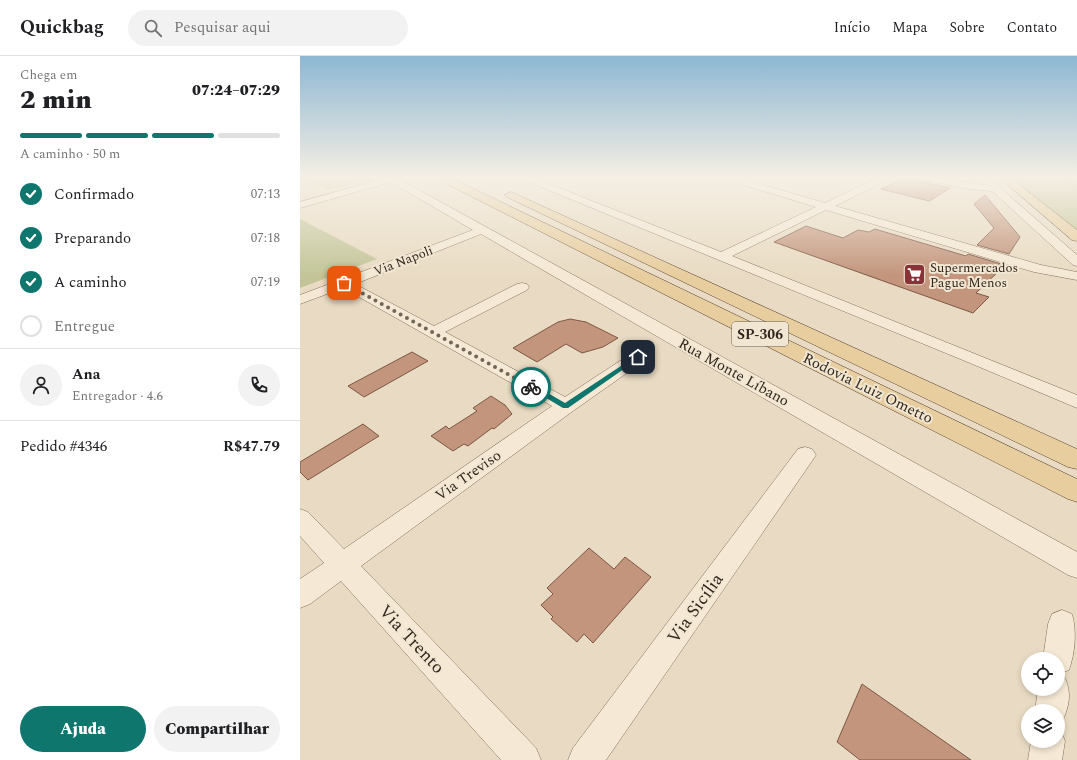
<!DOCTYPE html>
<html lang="pt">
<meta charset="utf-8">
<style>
:root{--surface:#fff;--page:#f2f2f2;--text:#202124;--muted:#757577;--line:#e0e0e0;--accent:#0f766e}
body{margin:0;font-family:Spectral,serif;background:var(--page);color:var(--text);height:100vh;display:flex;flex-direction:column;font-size:15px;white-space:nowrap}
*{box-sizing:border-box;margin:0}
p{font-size:13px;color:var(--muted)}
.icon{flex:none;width:22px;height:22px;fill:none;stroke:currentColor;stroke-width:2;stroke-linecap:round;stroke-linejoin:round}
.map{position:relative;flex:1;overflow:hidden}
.sheet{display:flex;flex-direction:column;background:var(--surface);width:300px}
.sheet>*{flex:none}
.fabs{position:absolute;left:721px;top:596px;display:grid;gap:8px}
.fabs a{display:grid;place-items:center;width:44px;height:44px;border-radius:50%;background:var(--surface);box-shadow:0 2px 6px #0003;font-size:20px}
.pin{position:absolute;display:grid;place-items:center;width:34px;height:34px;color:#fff;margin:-17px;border-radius:8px;box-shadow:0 2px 6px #0006}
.courier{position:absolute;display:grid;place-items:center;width:40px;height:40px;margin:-20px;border:3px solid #0f766e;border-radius:50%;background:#fff;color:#222;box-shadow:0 1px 5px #0007}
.head em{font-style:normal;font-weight:800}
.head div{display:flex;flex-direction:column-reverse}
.head{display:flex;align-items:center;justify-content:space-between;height:68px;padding:0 20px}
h1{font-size:26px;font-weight:800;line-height:30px}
.bar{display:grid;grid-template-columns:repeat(4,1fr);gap:6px 4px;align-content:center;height:48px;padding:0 20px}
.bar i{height:5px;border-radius:3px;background:var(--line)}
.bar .current{background:var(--accent)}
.bar p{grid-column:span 4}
.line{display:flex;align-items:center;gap:10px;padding:0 20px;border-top:1px solid var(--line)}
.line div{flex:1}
.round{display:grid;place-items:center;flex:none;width:42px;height:42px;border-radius:21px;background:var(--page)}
ol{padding:0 20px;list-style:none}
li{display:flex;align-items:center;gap:12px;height:44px}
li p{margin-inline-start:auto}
li .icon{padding:4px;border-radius:50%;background:var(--accent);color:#fff;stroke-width:4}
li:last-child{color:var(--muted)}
li i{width:22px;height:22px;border:2px solid var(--line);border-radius:50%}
.primary-button{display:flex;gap:8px;margin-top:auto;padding:8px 20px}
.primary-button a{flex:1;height:46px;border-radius:24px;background:var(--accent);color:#fff;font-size:16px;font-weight:800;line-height:46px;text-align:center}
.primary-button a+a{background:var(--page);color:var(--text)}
header{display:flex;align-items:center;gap:24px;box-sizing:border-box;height:56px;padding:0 20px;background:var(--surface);border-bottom:1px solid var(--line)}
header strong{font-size:19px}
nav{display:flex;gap:22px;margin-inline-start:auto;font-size:14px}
.search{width:280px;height:36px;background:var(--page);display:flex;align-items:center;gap:10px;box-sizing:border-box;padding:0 14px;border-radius:22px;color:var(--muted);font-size:15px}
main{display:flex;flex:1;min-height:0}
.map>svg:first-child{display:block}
.green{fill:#c3c598}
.building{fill:#c3957c;stroke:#7d5744}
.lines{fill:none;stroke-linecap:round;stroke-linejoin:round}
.minor-casing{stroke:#816d5c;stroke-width:1}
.primary-casing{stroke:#4f3c2f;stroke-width:1}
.minor{fill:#f5e9d5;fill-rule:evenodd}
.primary{fill:#e8cd9e;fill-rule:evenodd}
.route{fill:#0f766e}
.done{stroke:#726658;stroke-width:4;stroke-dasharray:0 7.2}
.labels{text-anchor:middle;stroke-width:4;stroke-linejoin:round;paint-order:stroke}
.far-street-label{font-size:13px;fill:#32271e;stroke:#f1e6d1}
.far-poi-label{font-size:13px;fill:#32271e;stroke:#f1e6d1;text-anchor:start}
.shield{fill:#f1e6d1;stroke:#6b6054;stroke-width:1}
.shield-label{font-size:14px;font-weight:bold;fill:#32271e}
.street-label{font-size:15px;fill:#32271e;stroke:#f1e6d1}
.near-street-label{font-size:18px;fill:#32271e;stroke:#f1e6d1}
</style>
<header>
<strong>Quickbag</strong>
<div class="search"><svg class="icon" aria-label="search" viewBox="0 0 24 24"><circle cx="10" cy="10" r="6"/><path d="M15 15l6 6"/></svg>Pesquisar aqui</div>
<nav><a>Início</a><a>Mapa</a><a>Sobre</a><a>Contato</a></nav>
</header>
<main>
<section class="sheet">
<div class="head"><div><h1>2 min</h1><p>Chega em</p></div><em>07:24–07:29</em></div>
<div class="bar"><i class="current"></i><i class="current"></i><i class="current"></i><i></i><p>A caminho · 50 m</p></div>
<ol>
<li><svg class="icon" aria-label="check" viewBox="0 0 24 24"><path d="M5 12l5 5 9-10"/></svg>Confirmado<p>07:13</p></li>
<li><svg class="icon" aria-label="check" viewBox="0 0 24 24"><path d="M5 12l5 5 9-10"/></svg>Preparando<p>07:18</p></li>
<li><svg class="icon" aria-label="check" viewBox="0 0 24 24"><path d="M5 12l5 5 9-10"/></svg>A caminho<p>07:19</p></li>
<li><i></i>Entregue</li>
</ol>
<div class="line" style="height:72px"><a class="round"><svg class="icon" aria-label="person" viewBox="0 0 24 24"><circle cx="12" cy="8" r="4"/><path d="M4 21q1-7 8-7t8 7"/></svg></a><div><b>Ana</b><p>Entregador · 4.6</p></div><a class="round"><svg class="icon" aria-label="phone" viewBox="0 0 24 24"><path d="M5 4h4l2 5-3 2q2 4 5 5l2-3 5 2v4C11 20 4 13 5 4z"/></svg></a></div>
<div class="line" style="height:52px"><div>Pedido #4346</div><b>R$47.79</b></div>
<div class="primary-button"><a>Ajuda</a><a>Compartilhar</a></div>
</section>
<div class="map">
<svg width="777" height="704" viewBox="0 0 777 704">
<rect width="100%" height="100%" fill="#e9dbc3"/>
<!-- green -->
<g class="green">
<polygon points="1,122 72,122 74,123 30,134"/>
<polygon points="711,122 770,122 777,127 777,176"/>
<polygon points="0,163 77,203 0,232"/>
</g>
<!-- building -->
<g class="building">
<polygon points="605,122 608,122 650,132 629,145 581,133"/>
<polygon points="685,139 720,181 709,198 677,189 694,172 674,148"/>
<polygon points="506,170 543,182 558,174 569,176 575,173 666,200 668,198 701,208 699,210 703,211 676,237 689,241 673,257 474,186"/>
<polygon points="270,263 286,266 318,282 303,291 282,297 266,288 237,306 213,292 258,266"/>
<polygon points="112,296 128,305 64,341 48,330"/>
<polygon points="191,340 205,349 212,358 194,373 192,372 168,390 164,388 153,395 131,380 146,370 149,373 177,355 173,352"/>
<polygon points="63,368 79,380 8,424 0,416 0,406"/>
<polygon points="289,492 314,513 325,501 351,521 293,587 284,578 277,586 251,563 253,561 241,549 253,538 247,532"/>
<polygon points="562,628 671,704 560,704 537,686"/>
</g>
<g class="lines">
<defs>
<g id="minor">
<polygon points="86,122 97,122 777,496 777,522 768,519 181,178 55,228 134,270 217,228 222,227 227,228 229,231 227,234 145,276 265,341 332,297 338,296 344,297 346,301 344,305 273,355 61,510 236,692 241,704 201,704 41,525 10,548 0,552 0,523 24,507 0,480 0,453 8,456 44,493 252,350 43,232 0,248 0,239 173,174 91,126 0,152 0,146"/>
<polygon points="223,122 234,122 421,196 516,151 427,124 426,122 439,122 525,147 577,122 588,122 587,124 535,150 741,209 777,216 777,224 734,216 526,154 432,200 777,339 777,352 670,307 224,124"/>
<path d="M626 122C646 122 665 127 686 129L680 122H689L777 199V210L773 209 692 135 668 133 627 124Z"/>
<polygon points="505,391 512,393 516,399 512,405 306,704 268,704 273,692 498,393"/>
<path d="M762 554 772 558C777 575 775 597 769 614L758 618V603H743L748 568 752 558Z"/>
<path d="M758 619 765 622C772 638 769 651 762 666L758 668V655H735L738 633H758Z"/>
<polygon points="758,672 760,673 765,685 762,704 728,704 731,685 758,685"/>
</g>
<g id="primary">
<polygon points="138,122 151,122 777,423 777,446 768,443 139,124"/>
<polygon points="700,122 711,122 777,174 777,185 772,184"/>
<polygon points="771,122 777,122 777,125 772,124"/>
<polygon points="211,136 777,393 777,413 768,411 207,141 205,139"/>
</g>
</defs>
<!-- minor casing -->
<use href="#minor" class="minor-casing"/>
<!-- primary casing -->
<use href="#primary" class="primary-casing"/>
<!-- minor -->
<use href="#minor" class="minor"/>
<!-- primary -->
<use href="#primary" class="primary"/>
</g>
<!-- sky -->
<linearGradient id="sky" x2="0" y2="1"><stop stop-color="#8db7d3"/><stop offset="0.55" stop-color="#f5efe4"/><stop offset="1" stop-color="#f5efe4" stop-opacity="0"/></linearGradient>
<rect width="777" height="220" fill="url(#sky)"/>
<!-- route -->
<polygon class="route" points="336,300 341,301 268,352 263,352 228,331 234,329 265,347"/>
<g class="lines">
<!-- done -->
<polyline class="done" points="44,227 231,331"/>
</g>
<!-- icons -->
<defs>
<symbol id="supermarket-square" viewBox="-11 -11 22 22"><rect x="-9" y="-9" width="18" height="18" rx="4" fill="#893238" stroke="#f1e6d1"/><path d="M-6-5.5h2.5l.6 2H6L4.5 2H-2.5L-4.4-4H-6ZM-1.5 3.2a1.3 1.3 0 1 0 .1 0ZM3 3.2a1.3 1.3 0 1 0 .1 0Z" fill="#fff"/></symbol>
</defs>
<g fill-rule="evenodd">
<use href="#supermarket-square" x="602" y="206" width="25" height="25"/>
</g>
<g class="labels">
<!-- far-street labels -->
<g class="far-street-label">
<text transform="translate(103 204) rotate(-21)" y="5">Via Napoli</text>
</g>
<!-- far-poi labels -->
<g class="far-poi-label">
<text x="630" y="216">Supermercados<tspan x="630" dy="15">Pague Menos</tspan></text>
</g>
<!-- shield labels -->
<rect class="shield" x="432" y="266" width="56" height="24" rx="3"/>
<g class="shield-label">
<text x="460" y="283">SP-306</text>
</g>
<!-- street labels -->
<g class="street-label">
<text transform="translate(434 316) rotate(29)" y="5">Rua Monte Líbano</text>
<text transform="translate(568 332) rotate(26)" y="5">Rodovia Luiz Ometto</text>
<text transform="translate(168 419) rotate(-35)" y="5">Via Treviso</text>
</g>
<!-- near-street labels -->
<g class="near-street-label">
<text transform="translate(395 552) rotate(-54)" y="6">Via Sicília</text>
<text transform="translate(112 583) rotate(47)" y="6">Via Trento</text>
</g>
</g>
</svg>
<div class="fabs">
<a><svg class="icon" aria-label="locate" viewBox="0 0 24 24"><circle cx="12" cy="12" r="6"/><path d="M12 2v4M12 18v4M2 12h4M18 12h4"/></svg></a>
<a><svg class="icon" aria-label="layers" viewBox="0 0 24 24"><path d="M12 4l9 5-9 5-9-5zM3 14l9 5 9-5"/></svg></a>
</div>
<div class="pin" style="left:44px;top:227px;background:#ea580c"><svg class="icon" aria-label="bag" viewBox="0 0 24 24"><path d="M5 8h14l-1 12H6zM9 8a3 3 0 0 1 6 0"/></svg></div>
<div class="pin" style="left:338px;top:301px;background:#1f2937"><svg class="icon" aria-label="home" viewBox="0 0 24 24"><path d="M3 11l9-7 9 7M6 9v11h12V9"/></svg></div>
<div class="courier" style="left:231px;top:331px"><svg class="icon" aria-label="bike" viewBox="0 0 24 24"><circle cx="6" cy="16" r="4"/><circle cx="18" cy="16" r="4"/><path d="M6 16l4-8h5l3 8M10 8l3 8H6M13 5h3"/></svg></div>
</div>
</main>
